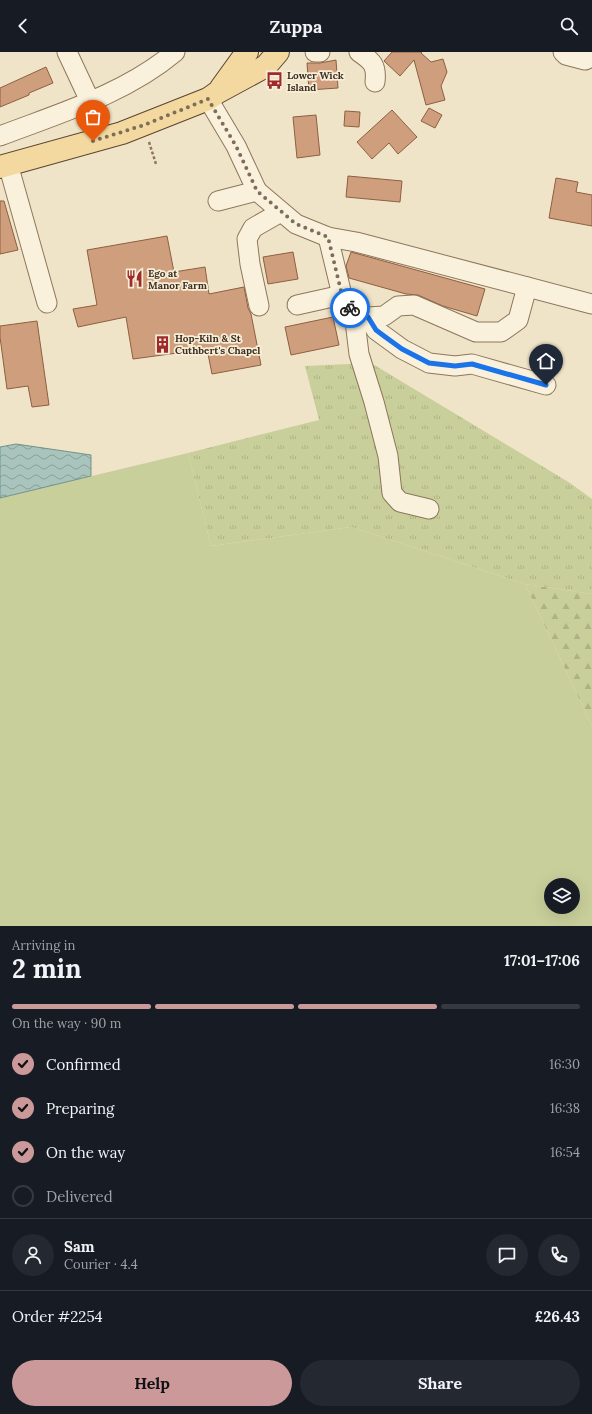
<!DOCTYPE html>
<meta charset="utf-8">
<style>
:root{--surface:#171b24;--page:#242831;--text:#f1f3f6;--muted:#9ea1a6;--line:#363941;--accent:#cc999b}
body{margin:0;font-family:Lora,serif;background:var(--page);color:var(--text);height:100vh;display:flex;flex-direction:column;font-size:15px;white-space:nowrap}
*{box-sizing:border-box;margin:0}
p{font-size:13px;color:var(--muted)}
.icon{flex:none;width:22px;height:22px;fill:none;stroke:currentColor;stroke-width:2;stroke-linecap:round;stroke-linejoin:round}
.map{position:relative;height:874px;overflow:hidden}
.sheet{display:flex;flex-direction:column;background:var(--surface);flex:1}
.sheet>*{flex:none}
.controls{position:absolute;left:544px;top:826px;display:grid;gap:8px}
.controls a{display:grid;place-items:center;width:36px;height:36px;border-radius:50%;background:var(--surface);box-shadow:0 4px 16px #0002;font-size:20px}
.pin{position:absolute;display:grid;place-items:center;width:34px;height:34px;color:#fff;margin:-41px -17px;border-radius:50% 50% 50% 0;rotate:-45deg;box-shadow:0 0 4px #0007}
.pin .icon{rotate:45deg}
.courier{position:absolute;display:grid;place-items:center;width:40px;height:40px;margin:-20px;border:3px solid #1a73e8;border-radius:50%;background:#fff;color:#222;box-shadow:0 1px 5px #0007}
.headline em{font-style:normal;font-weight:800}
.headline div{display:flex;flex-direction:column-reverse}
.headline{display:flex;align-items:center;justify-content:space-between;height:68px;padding:0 12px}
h1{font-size:26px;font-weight:800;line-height:30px}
.bar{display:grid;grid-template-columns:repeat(4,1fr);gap:6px 4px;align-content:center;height:48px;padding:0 12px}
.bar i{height:5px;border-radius:3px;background:var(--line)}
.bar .on{background:var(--accent)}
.bar p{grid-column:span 4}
.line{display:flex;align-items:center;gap:10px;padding:0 12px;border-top:1px solid var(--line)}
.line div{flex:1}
.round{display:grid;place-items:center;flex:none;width:42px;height:42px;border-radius:21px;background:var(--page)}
ol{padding:0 12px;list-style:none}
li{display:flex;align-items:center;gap:12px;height:44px}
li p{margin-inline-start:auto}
li .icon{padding:4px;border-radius:50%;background:var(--accent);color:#111;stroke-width:4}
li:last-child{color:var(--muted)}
li i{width:22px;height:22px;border:2px solid var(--line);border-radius:50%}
.button{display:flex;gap:8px;margin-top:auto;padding:8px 12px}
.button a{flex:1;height:46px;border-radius:24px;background:var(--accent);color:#111;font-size:16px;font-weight:800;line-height:46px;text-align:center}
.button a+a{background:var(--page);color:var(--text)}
header{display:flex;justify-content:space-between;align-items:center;height:52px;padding:0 12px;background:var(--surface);font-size:18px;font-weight:800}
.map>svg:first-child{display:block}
.grass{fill:#c9cf9b;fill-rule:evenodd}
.forest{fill:url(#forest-firs)}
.park{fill:url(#park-tufts)}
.water{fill:url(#water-waves);stroke:#6f938a}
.building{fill:#cf9f7d;stroke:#8d5f41}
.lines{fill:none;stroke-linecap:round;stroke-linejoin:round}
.minor-casing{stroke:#8d765c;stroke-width:21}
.major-casing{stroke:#5b4430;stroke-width:24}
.path{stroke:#8d765c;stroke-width:2.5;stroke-dasharray:3 2;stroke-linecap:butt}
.minor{stroke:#faf1dc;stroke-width:19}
.major{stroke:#f3d9a0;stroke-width:22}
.done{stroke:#7c6e5b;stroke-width:4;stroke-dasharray:0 7.2}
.route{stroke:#1a73e8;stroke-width:5}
.labels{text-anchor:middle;stroke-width:3.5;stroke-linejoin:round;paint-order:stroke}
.poi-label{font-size:10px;font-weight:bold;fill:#3d2e20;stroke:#f7eed8;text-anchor:start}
</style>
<header><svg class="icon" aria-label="back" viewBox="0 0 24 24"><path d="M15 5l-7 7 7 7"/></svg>Zuppa<svg class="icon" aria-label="search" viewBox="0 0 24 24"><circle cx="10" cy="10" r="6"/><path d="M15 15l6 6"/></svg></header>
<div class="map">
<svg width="592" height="874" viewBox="0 0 592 874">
<defs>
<pattern id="forest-firs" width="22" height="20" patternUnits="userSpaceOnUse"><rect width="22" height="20" fill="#c9cf9b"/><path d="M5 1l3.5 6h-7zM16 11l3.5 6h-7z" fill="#aeb285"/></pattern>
<pattern id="park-tufts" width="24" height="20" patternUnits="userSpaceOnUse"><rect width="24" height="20" fill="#c9cf9b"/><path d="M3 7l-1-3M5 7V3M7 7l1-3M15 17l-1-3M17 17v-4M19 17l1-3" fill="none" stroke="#aeb285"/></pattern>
<pattern id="water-waves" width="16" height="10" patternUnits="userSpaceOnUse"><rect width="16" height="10" fill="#a9c4bc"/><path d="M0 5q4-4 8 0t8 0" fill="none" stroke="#8ba098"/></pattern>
</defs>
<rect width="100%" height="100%" fill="#f0e4c8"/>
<!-- grass -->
<path class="grass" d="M188 401 211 494 351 475 525 532 592 674V874H0V446ZM551 833H573V855H551Z"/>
<!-- forest -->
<polygon class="forest" points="525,532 592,542 592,674"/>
<!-- park -->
<polygon class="park" points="371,311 570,431 592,447 592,542 525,532 351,475 211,494 188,401 319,368 305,314"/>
<!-- water -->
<polygon class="water" points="16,392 91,403 91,424 0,446 0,395"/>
<!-- building -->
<g class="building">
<polygon points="392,0 422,0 421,1 431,10 443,7 447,20 441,34 445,48 426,53 414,8 400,24 384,9"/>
<polygon points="336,8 338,36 309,38 307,11 320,11"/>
<polygon points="46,15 53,31 29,41 29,43 0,55 0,36"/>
<polygon points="429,56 442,63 435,76 421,69"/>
<polygon points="392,58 417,85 398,102 389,91 372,107 357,90"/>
<polygon points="345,59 360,60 359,75 344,74"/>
<polygon points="316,63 320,103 297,106 293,65"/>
<polygon points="348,124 402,129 400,150 346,145"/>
<polygon points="556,126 578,130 576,140 592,143 592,174 549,166"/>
<polygon points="0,149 4,149 18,198 0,202"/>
<polygon points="167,184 174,220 205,215 209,242 244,235 248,256 251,262 261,313 212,322 207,297 133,307 126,265 78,275 73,257 97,253 87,198"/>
<polygon points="293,200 298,227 268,232 263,205"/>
<polygon points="351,200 485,237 477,264 443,254 418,243 406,242 349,226 346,214"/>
<polygon points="333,265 339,293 291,303 285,275"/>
<polygon points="37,269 49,353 32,355 28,334 7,337 0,285 0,274"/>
</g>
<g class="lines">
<defs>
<g id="minor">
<polyline points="67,0 90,49"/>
<polyline points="315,0 320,0"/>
<path d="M359 0C372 9 377 13 375 30"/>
<polyline points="563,0 566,3 585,8 592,5"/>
<polyline points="208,47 236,94 257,139 218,149"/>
<path d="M0 84C60 61 125 42 175 0"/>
<polyline points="8,112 47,251"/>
<polyline points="257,139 296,172 328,185 356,190 592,252"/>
<polyline points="328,185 342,243 354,261 368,265 384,264 398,254 414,253 476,280 501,280 518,268 527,235"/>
<polyline points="297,253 342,243"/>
<polyline points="259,254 250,212 247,187 253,176 281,160"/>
<polyline points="354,261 359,302 374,350 388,404 392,441 400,450 429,457"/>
<polyline points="368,265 376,278 402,297 429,311 455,314 472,312 546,333"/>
</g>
<g id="major">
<polyline points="221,36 247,0"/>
<polyline points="0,115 122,81 208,47 218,40 266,14 278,0"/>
</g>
</defs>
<!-- minor casing -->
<use href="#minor" class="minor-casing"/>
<!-- major casing -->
<use href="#major" class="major-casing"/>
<!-- path -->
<polyline class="path" points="149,90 156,112"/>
<!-- minor -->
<use href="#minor" class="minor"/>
<!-- major -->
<use href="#major" class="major"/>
</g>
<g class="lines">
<!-- done -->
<polyline class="done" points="93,89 144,73 208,47 236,94 257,139 296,172 328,185 342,243 350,256"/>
<!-- route -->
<polyline class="route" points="350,256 354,261 368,265 376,278 384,284 402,297 429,311 455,314 472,312 546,333"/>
</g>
<!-- icons -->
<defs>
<symbol id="bus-bare" viewBox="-9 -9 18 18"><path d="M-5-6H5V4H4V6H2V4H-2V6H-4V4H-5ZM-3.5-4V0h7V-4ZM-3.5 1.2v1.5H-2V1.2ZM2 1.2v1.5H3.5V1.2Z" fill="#9e2a2b" stroke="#f7eed8" stroke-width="2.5" paint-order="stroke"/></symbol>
<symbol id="restaurant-bare" viewBox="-9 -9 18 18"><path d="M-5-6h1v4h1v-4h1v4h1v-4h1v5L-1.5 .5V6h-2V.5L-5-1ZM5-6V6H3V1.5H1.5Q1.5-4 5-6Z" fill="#9e2a2b" stroke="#f7eed8" stroke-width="2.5" paint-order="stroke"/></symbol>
<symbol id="building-bare" viewBox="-9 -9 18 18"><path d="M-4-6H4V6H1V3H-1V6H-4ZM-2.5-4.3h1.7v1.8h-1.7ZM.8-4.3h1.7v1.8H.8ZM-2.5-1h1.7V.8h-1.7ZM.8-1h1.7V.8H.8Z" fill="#9e2a2b" stroke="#f7eed8" stroke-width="2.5" paint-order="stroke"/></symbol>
</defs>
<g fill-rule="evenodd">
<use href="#bus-bare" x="262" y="16" width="25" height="25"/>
<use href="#restaurant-bare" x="122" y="214" width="25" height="25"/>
<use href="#building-bare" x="150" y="280" width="25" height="25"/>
</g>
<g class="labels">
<!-- poi labels -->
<g class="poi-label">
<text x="287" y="27">Lower Wick<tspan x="287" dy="12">Island</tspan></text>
<text x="148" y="225">Ego at<tspan x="148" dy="12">Manor Farm</tspan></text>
<text x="175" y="290">Hop-Kiln &amp; St<tspan x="175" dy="12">Cuthbert's Chapel</tspan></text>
</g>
</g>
</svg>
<div class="controls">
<a><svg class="icon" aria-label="layers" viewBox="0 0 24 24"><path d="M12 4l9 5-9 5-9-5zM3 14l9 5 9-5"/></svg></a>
</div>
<div class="pin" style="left:93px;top:89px;background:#ea580c"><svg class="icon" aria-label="bag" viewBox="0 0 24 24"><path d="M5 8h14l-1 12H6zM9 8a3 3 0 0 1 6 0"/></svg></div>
<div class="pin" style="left:546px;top:333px;background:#1f2937"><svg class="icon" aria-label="home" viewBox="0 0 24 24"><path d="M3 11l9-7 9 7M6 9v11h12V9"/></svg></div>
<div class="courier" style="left:350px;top:256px"><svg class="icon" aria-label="bike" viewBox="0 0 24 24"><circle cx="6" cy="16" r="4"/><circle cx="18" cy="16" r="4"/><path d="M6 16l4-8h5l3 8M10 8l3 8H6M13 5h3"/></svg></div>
</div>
<section class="sheet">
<div class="headline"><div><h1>2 min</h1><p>Arriving in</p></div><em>17:01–17:06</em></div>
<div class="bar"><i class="on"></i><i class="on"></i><i class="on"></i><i></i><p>On the way · 90 m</p></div>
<ol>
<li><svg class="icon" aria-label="check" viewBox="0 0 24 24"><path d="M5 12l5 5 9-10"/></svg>Confirmed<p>16:30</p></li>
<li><svg class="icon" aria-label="check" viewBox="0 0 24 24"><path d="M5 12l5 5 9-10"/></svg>Preparing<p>16:38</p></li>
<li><svg class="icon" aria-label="check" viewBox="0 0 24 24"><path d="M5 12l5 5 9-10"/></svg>On the way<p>16:54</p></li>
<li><i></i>Delivered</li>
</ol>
<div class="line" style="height:72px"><a class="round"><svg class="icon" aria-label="person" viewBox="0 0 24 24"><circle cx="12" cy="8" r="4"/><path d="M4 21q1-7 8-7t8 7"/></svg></a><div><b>Sam</b><p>Courier · 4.4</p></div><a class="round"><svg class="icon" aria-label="chat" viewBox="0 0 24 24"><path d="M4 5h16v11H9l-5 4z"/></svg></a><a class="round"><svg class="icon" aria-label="phone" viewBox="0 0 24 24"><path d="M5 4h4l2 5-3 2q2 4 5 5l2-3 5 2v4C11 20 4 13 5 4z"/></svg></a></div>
<div class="line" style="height:52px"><div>Order #2254</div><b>£26.43</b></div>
<div class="button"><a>Help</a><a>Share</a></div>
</section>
